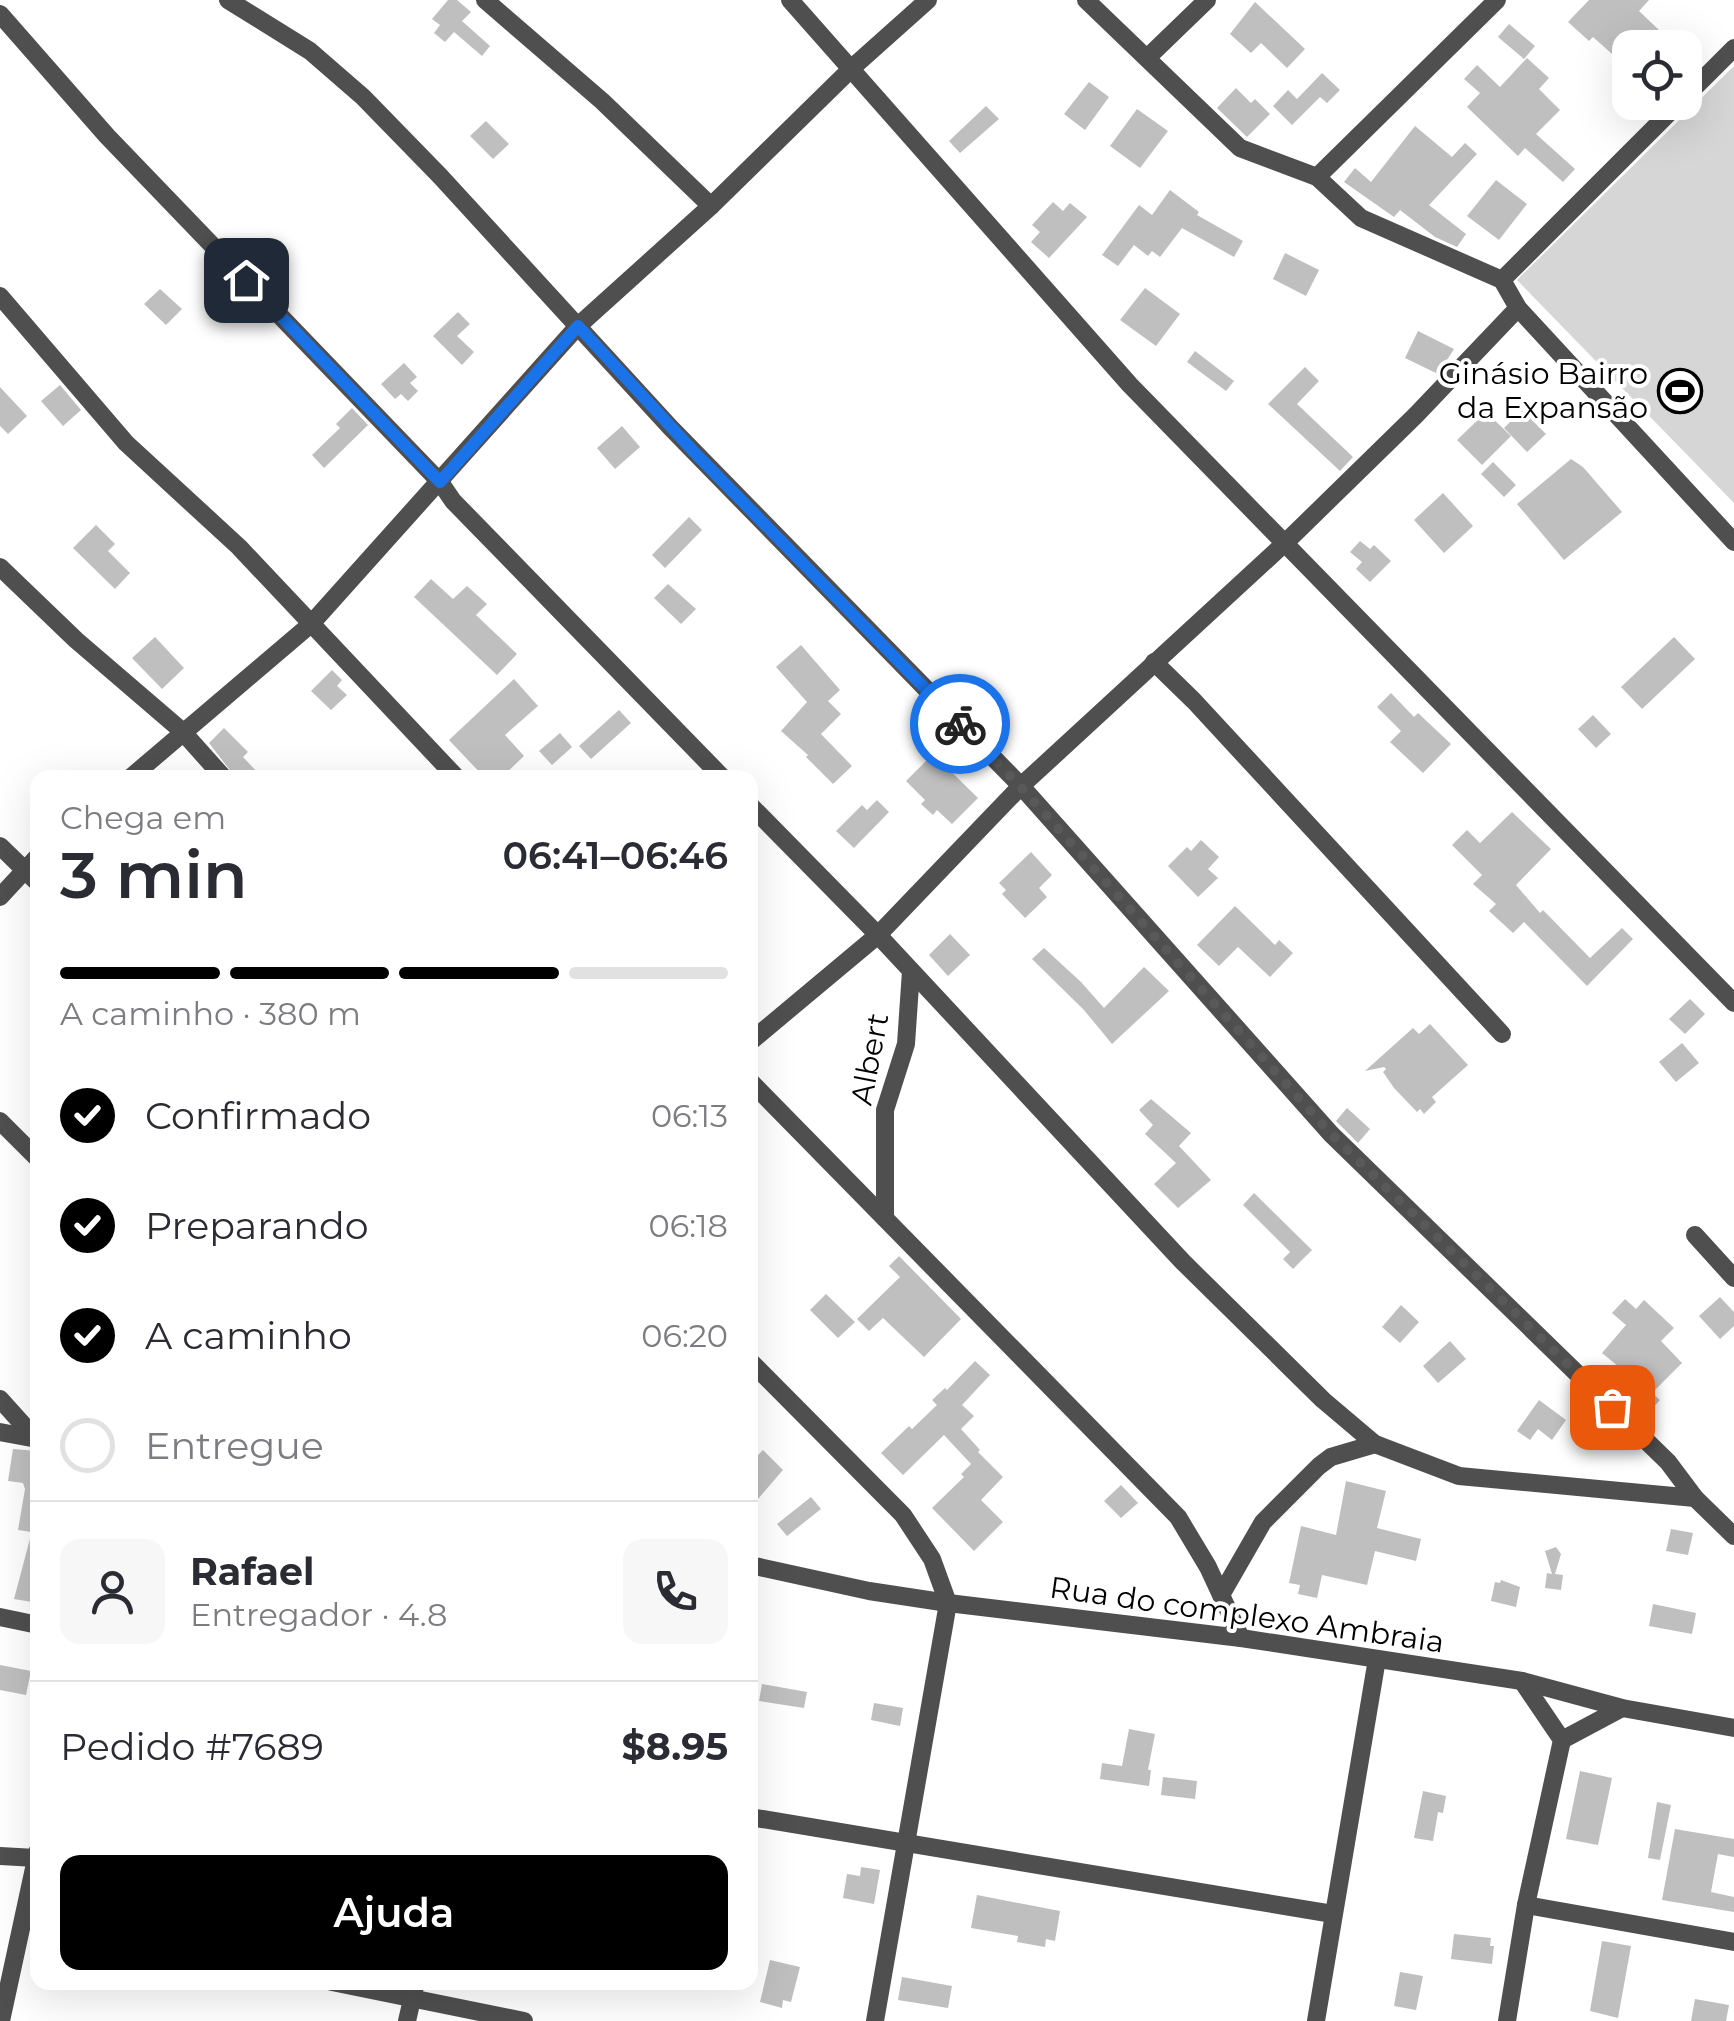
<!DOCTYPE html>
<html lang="pt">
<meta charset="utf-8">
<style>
:root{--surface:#fff;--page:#f7f7f7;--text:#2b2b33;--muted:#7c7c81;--line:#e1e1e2;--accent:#000}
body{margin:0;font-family:Montserrat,sans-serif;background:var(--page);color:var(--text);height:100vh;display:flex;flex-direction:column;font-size:38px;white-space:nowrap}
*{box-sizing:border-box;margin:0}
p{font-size:32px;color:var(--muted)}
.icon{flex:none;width:55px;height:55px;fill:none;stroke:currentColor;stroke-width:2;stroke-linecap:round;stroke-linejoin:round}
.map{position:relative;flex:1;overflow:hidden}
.drawer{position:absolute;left:30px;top:770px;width:728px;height:1220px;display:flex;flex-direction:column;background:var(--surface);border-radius:20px;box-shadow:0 10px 40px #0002}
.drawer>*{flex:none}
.controls{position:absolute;left:1612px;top:30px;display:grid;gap:20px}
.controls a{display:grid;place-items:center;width:90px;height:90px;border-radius:20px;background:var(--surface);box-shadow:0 10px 40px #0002;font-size:50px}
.pin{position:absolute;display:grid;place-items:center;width:85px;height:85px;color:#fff;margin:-42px;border-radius:20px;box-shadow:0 5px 15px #0006}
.courier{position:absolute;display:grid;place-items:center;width:100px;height:100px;margin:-50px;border:8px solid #1a73e8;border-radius:50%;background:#fff;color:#222;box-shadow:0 2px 12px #0007}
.summary em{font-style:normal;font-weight:600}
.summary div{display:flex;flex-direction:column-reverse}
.summary{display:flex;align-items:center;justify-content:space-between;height:170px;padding:0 30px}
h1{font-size:65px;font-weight:600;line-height:75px}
.bar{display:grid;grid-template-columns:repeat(4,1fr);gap:15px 10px;align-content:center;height:120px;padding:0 30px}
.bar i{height:12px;border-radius:8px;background:var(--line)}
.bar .active{background:var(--accent)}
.bar p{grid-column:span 4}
.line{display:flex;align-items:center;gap:25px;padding:0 30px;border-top:2px solid var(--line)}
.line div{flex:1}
.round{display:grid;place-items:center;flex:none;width:105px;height:105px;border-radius:20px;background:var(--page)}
ol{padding:0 30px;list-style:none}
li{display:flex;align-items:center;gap:30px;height:110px}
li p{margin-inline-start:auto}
li .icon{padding:10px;border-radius:50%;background:var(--accent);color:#fff;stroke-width:4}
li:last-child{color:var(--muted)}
li i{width:55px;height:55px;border:5px solid var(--line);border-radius:50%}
.cta{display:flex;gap:20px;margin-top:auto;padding:20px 30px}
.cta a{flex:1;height:115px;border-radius:20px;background:var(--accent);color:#fff;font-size:40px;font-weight:600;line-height:115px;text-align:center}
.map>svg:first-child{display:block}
.green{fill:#d6d6d6}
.building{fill:#bfbfbf}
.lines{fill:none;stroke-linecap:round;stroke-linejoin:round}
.street{stroke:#4f4f4f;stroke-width:18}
.done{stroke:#595959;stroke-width:10;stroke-dasharray:0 18}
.route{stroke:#1a73e8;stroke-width:12}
.labels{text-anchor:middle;stroke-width:8;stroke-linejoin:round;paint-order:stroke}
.poi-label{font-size:30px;fill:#000;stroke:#fff;text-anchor:end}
.street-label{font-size:30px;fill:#000;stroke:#fff}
</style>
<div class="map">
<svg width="1734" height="2021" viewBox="0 0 1734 2021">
<rect width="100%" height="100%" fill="#fff"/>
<!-- green -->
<polygon class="green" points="1734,66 1734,503 1517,280"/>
<!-- building -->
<g class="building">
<polygon points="448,0 457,0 471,12 462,21 490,46 482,56 454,32 445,42 434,33 440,25 432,19"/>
<polygon points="1589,0 1649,0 1639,11 1659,30 1653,37 1664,48 1630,48 1630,70 1593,37 1589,41 1568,22"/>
<polygon points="1255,2 1305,49 1287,68 1261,43 1251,53 1230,34"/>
<polygon points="1509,24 1535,46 1524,59 1498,37"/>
<polygon points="1527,58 1549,78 1539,89 1560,110 1536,134 1575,169 1563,182 1525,148 1518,156 1467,107 1480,93 1464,79 1477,65 1500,87"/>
<polygon points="1322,73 1340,90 1327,103 1320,97 1292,125 1273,106 1288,90 1297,99"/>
<polygon points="1089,82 1109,97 1085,130 1064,114"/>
<polygon points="1236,88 1251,103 1255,99 1270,114 1247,137 1217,108"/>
<polygon points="986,106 999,119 960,153 949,141"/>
<polygon points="1137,109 1168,131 1140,168 1110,146"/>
<polygon points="486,121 509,144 493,159 470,136"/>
<polygon points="1415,126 1452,157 1465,143 1477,154 1429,205 1466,234 1457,247 1435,237 1400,210 1394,217 1344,182 1355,168 1371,182"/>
<polygon points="1496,180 1527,204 1499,240 1467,216"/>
<polygon points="1170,190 1199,212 1197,215 1243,241 1234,257 1182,228 1160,257 1152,251 1148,256 1134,245 1118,266 1102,255 1139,205 1152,215"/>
<polygon points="1053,202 1063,211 1070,203 1087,217 1049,258 1031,242 1040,232 1032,225"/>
<polygon points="1285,253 1319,270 1306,296 1273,279"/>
<polygon points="1145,288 1180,314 1156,346 1120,320"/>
<polygon points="160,289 182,309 166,325 144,304"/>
<polygon points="458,312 470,324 457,336 474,352 462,365 433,336"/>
<polygon points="1418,331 1454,349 1438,374 1405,358"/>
<polygon points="1195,351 1234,381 1226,391 1187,362"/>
<polygon points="404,363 417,377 410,383 418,391 408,401 401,394 395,399 381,384"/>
<polygon points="1305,367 1319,381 1297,404 1353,457 1340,471 1268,404"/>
<polygon points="60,385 81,410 63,426 41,401"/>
<polygon points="0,387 27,416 8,434 0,426"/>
<polygon points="352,408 368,425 324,468 312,455 340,428 336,424"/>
<polygon points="1522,410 1546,434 1527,452 1504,428"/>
<polygon points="1486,412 1511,436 1482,465 1457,440"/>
<polygon points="622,426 640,447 615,469 597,448"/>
<polygon points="1571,459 1583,467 1622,512 1564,560 1517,504"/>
<polygon points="1493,462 1516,485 1504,497 1481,474"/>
<polygon points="1443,493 1473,526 1444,553 1414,520"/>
<polygon points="689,517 702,530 665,568 652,555"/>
<polygon points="96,525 115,544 108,551 130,573 115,589 73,548"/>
<polygon points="1360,541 1370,549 1374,545 1391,561 1370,582 1356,569 1362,562 1350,552"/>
<polygon points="431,579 453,599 467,586 487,604 476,615 517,654 497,675 414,597"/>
<polygon points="668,584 696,609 681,624 654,598"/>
<polygon points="155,637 184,668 162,689 132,658"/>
<polygon points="1674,637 1695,659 1642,709 1621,687"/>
<polygon points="801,645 840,690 828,701 841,714 821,734 852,766 833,784 806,757 808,755 781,731 807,702 776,667"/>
<polygon points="332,670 342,680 337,686 347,695 331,710 311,691"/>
<polygon points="514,679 538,706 505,735 524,756 501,778 485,778 449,740"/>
<polygon points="1391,693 1414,717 1418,713 1451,744 1423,773 1390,742 1401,731 1377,707"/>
<polygon points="619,710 631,723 591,759 579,746"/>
<polygon points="1593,715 1611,734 1596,748 1578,729"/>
<polygon points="224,728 248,752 243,757 263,778 236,778 209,743"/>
<polygon points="560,733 572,747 552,765 539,751"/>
<polygon points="933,754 978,798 952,824 937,810 933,815 921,804 925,800 906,781"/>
<polygon points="877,800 889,812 854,848 836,831 862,805 867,810"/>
<polygon points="1512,812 1551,849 1516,885 1540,913 1543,910 1590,958 1622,928 1633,939 1587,986 1524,922 1513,933 1489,911 1496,904 1473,884 1482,875 1452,845 1467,830 1480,843"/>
<polygon points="1201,840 1219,857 1208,869 1218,878 1198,897 1168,866 1187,847 1191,851"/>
<polygon points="1031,852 1052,875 1039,888 1047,897 1025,918 1002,894 1006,890 999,883"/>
<polygon points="1235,906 1275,945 1279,940 1293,953 1270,977 1238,947 1219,966 1197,945"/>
<polygon points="950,934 970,955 948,976 929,955"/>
<polygon points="1044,948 1081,982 1104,1008 1144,967 1169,991 1112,1044 1084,1010 1032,959"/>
<polygon points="1690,999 1705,1014 1685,1034 1669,1019"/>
<polygon points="1430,1024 1468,1065 1432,1097 1436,1102 1424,1114 1420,1109 1417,1112 1394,1088 1383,1072 1386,1069 1384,1067 1365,1071 1413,1028 1419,1034"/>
<polygon points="1682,1043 1699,1063 1676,1082 1659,1062"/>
<polygon points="1151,1099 1191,1133 1179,1146 1211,1180 1178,1208 1154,1184 1176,1163 1145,1134 1153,1125 1139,1110"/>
<polygon points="1347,1108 1370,1129 1358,1143 1336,1121"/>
<polygon points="1254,1193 1312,1250 1293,1269 1283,1259 1290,1252 1243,1205"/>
<polygon points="899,1256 961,1319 924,1357 883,1318 869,1331 857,1319 900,1277 889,1266"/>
<polygon points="826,1294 855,1322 838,1338 810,1310"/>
<polygon points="1720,1297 1734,1312 1734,1326 1720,1339 1699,1316"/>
<polygon points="1625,1299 1636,1309 1644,1300 1674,1328 1661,1341 1682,1363 1652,1393 1660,1400 1648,1413 1644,1409 1640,1414 1615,1391 1630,1376 1602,1353 1626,1325 1612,1313"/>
<polygon points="1401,1305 1419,1322 1400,1343 1382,1327"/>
<polygon points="1450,1341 1466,1359 1438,1383 1423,1366"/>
<polygon points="975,1361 990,1375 962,1405 974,1416 961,1429 980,1450 978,1452 1003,1477 981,1500 1003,1522 974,1551 932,1508 964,1477 961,1474 971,1464 944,1435 903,1475 881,1453 909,1426 912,1429 937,1405 932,1400 945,1388 947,1390"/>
<polygon points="1539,1400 1566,1420 1552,1440 1538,1429 1530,1440 1517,1431"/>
<polygon points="13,1449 38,1451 38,1533 18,1530 25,1489 23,1483 8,1481"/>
<polygon points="763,1450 783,1470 758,1499 750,1491 750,1463"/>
<polygon points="1346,1481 1386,1491 1377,1528 1421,1539 1416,1561 1375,1551 1367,1585 1322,1575 1317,1598 1298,1594 1300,1585 1289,1583 1301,1526 1336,1535"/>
<polygon points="1121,1485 1138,1503 1121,1518 1104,1501"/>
<polygon points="811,1497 821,1509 787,1536 777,1524"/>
<polygon points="1671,1529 1693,1533 1688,1555 1666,1551"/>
<polygon points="31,1535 38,1535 38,1603 14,1599"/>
<polygon points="1556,1547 1561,1554 1555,1574 1563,1575 1561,1590 1545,1588 1547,1573 1552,1574 1545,1551"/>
<polygon points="1501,1580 1520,1587 1516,1607 1491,1601 1495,1582 1500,1583"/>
<polygon points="1653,1604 1696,1613 1692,1634 1649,1626"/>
<polygon points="0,1665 31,1671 26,1695 0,1690"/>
<polygon points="762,1684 807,1692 804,1708 759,1701"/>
<polygon points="874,1703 903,1708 900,1726 871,1720"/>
<polygon points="1129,1729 1155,1734 1148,1770 1151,1770 1149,1786 1100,1779 1102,1763 1122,1766"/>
<polygon points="1580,1771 1612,1778 1598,1845 1566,1839"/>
<polygon points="1163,1777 1197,1781 1195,1799 1161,1795"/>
<polygon points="1423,1791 1446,1796 1443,1813 1438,1812 1433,1841 1414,1838"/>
<polygon points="1657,1802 1671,1805 1660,1860 1648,1858"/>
<polygon points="1675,1829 1734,1839 1734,1857 1718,1854 1711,1892 1734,1897 1734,1912 1662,1900"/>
<polygon points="861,1867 880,1870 874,1904 843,1898 847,1874 860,1876"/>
<polygon points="977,1895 1060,1911 1055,1941 1046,1939 1045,1947 1017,1942 1018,1936 971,1928"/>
<polygon points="1454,1934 1491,1938 1490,1946 1494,1946 1492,1964 1451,1959"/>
<polygon points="1602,1941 1631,1946 1618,2018 1590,2011"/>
<polygon points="770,1960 800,1967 791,2002 783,2000 782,2008 760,2002"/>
<polygon points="1400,1972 1423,1976 1416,2010 1394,2006"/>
<polygon points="902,1977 952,1986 948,2008 898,2000"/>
<polygon points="1695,1999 1729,2005 1726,2021 1691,2021"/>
</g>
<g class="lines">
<!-- street -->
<g class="street">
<polyline points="228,0 310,51 363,97 440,176 670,427 1021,786 1331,1134 1668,1462 1695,1498 1734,1536"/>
<polyline points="485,0 602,101 711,206"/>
<polyline points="790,0 1130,385 1734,1003"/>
<polyline points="1086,0 1240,148 1317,177 1361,218 1502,280 1518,308 1734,542"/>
<polyline points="0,14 107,136 440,482 453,501 723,778"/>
<polyline points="1147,58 1207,0"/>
<polyline points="1685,97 1734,48"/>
<polyline points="1317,177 1497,0"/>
<polyline points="1502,280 1680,102"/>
<polyline points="0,296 126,443 239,547 457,778"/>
<polyline points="0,567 76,640 182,731 224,778"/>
<polyline points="1154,662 1194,701 1502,1034"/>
<polyline points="130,778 311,624 578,326 711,206 853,67 928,0"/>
<polyline points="750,805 878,935 1183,1262 1323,1400 1375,1444 1459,1476 1695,1498"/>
<polyline points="0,846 38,883"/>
<polyline points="0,897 38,856"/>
<polyline points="750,1042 878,935 1021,786 1286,542 1416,415 1518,308"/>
<polyline points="750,1081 1178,1517 1208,1567 1241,1638"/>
<polyline points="0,1121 38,1159"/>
<polyline points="885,1218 885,1110 906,1044 911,971"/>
<polyline points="1695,1235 1734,1278"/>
<polyline points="750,1361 903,1515 932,1559 948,1603 875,2021"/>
<polyline points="0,1399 36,1439"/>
<polyline points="0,1432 37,1439"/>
<polyline points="750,1565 869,1591 948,1603 1241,1638 1522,1681 1622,1708 1734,1728"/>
<polyline points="1221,1595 1263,1522 1319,1466 1331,1457 1375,1444"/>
<polyline points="0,1617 38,1625"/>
<polyline points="1562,1740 1622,1708"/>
<polyline points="750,1817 1333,1914"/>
<polyline points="0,1856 36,1858"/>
<polyline points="1526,1905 1734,1942"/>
<polyline points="332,1982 524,2021"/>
<polyline points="1,2021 38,1850"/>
<polyline points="407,2021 416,1982"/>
<polyline points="1316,2021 1377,1659"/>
<polyline points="1507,2021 1526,1905 1562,1740 1522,1681"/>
</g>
</g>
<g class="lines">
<!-- done -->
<polyline class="done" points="960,724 1020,786 1331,1134 1612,1407"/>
<!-- route -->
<polyline class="route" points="246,280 440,482 578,326 696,454 960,724"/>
</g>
<!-- icons -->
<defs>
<symbol id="stadium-ring" viewBox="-11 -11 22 22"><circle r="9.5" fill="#fff" stroke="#000" stroke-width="1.5"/><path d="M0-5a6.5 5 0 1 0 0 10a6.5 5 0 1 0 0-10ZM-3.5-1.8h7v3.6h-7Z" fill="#000"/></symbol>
</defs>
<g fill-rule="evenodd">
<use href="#stadium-ring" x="1655" y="366" width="50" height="50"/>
</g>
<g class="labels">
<!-- poi labels -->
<g class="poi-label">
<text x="1648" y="384">Ginásio Bairro<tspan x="1648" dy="34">da Expansão</tspan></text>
</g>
<!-- street labels -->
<g class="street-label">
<text transform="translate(870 1059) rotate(-79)" y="10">Albert</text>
<text transform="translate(1247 1615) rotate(8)" y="10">Rua do complexo Ambraia</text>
</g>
</g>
</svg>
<div class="controls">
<a><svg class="icon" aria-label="locate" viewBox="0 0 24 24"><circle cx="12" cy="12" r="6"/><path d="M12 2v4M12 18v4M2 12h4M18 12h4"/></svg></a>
</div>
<div class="pin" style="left:1612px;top:1407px;background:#ea580c"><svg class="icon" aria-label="bag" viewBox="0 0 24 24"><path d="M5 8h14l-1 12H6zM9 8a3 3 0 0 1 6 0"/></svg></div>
<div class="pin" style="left:246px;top:280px;background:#1f2937"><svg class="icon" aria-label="home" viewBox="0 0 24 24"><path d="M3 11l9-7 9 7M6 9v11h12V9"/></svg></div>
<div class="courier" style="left:960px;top:724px"><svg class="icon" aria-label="bike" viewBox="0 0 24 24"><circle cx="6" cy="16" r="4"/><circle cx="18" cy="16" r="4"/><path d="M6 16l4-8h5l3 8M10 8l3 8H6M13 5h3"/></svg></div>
<section class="drawer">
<div class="summary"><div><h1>3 min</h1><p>Chega em</p></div><em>06:41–06:46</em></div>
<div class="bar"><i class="active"></i><i class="active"></i><i class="active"></i><i></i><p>A caminho · 380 m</p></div>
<ol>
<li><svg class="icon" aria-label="check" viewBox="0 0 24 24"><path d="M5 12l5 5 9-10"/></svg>Confirmado<p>06:13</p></li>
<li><svg class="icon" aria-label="check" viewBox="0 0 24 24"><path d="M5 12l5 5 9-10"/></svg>Preparando<p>06:18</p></li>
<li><svg class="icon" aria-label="check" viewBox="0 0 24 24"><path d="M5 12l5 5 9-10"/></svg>A caminho<p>06:20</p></li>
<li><i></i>Entregue</li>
</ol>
<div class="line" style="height:180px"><a class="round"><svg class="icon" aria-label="person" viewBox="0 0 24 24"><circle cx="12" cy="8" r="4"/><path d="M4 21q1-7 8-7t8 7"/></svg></a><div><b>Rafael</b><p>Entregador · 4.8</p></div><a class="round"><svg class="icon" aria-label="phone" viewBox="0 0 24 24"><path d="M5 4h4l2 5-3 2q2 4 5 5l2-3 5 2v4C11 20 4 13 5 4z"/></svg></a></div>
<div class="line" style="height:130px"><div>Pedido #7689</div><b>$8.95</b></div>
<div class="cta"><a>Ajuda</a></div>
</section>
</div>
